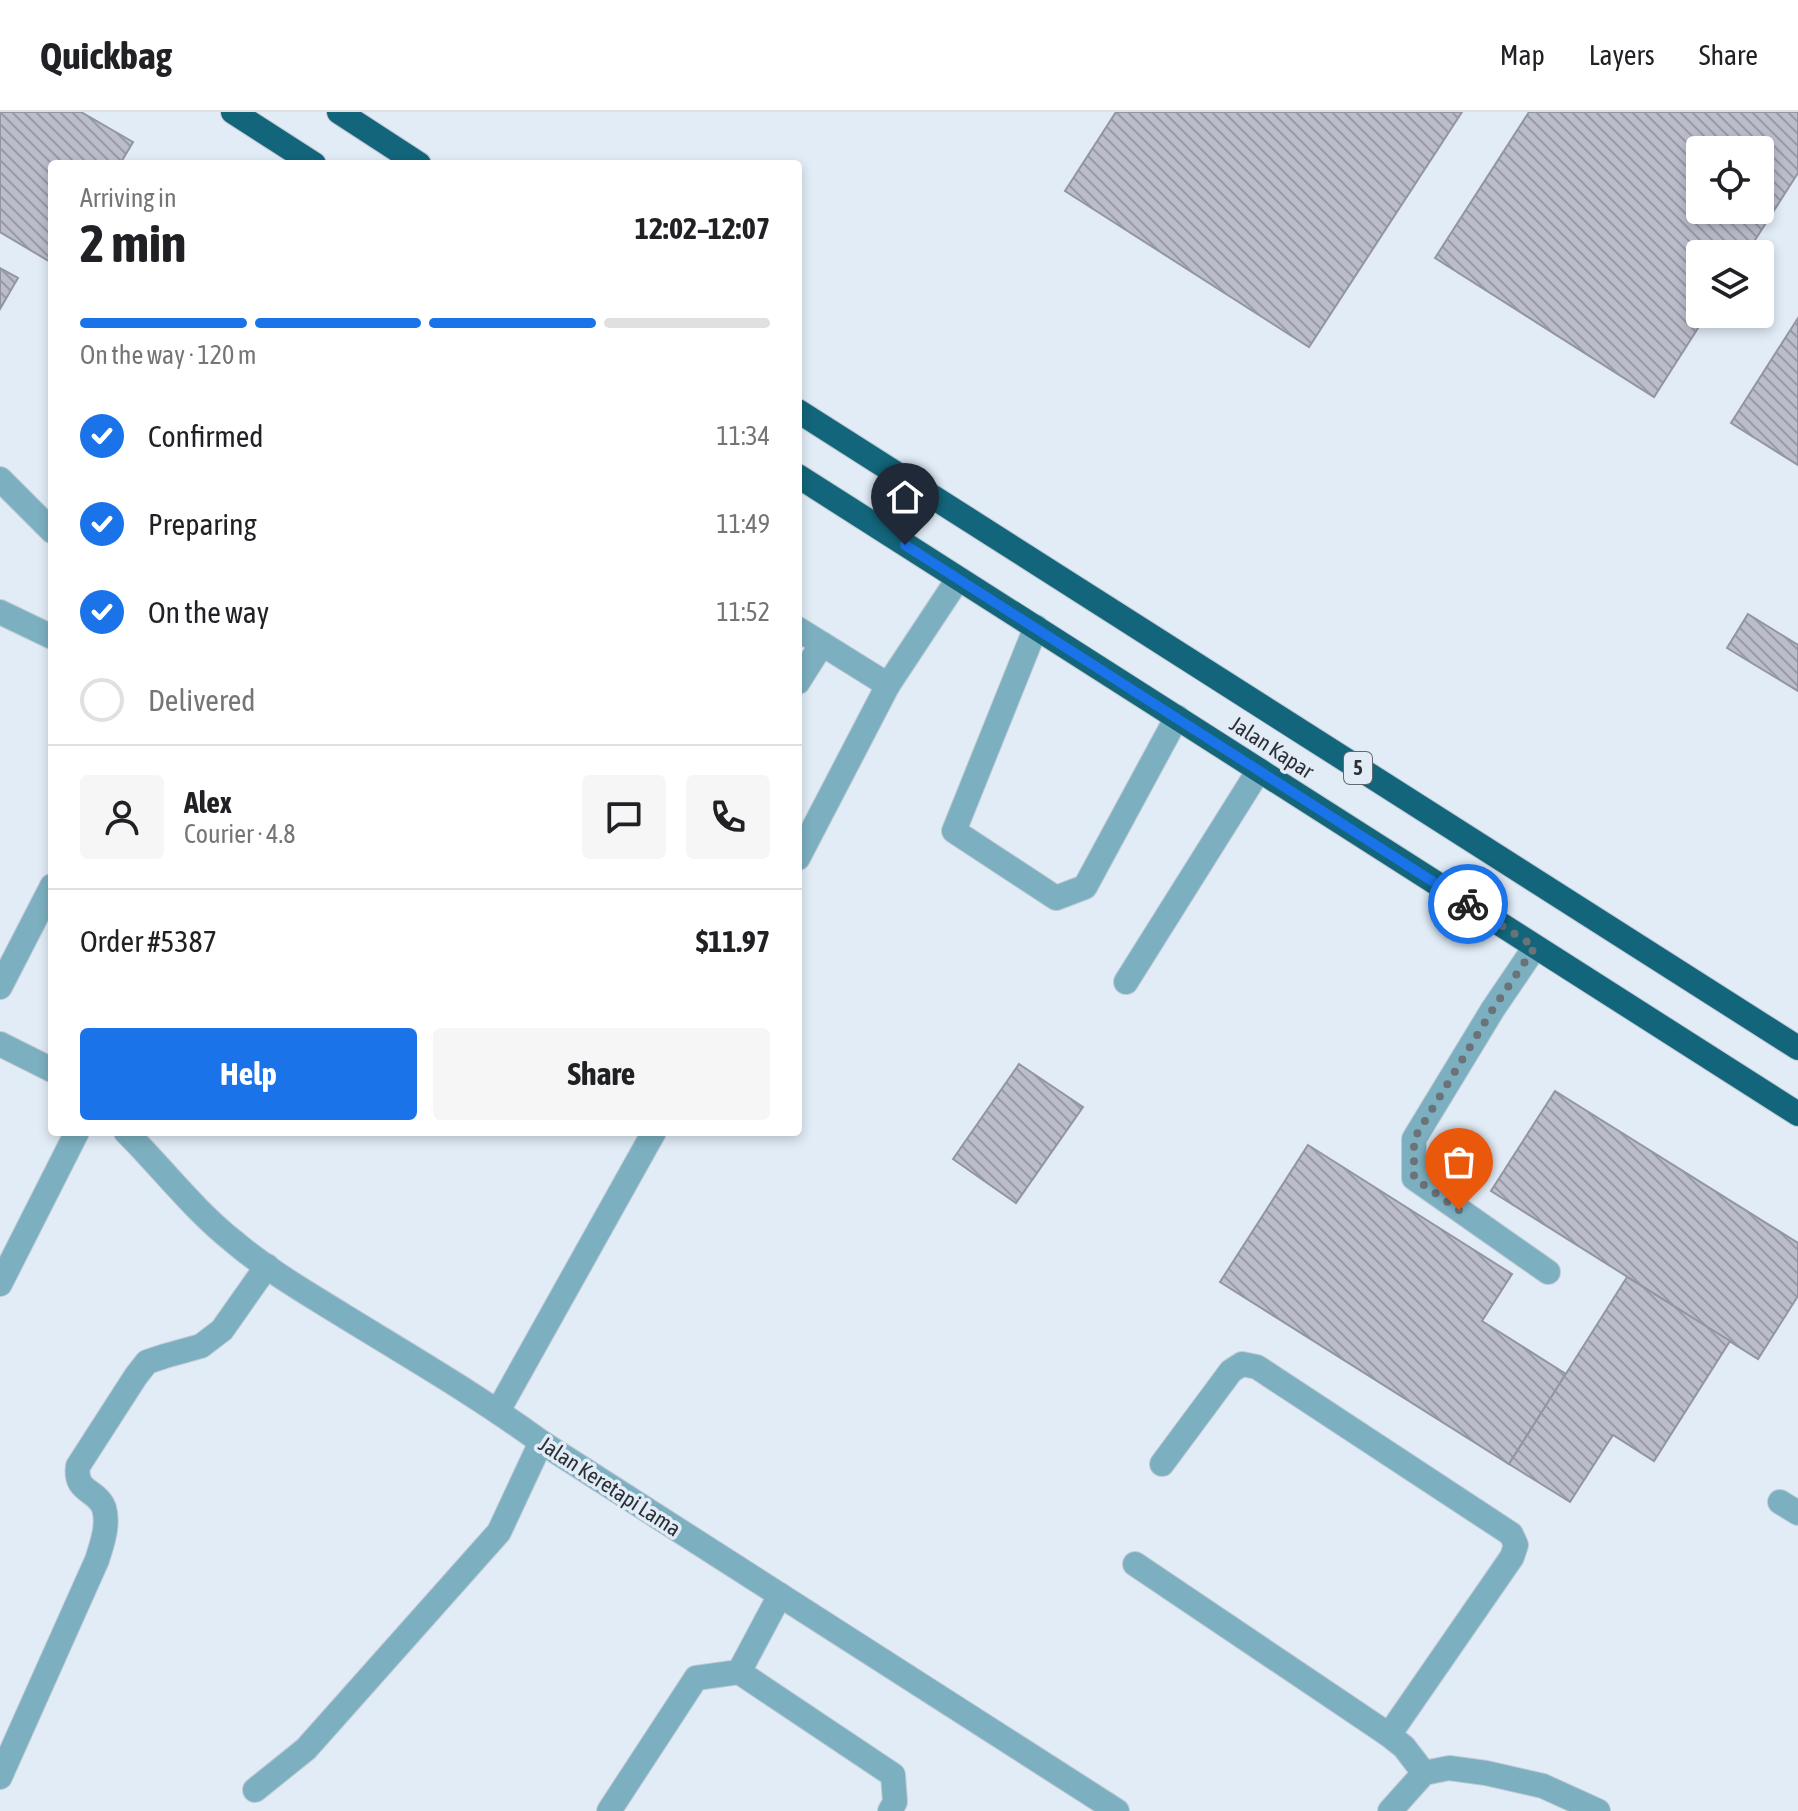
<!DOCTYPE html>
<meta charset="utf-8">
<style>
:root{--surface:#fff;--page:#f6f6f6;--text:#202124;--muted:#757577;--line:#e0e0e0;--accent:#1a73e8}
body{margin:0;font-family:"Asap Condensed",sans-serif;background:var(--page);color:var(--text);height:100vh;display:flex;flex-direction:column;font-size:30px;white-space:nowrap}
*{box-sizing:border-box;margin:0}
p{font-size:26px;color:var(--muted)}
.icon{flex:none;width:44px;height:44px;fill:none;stroke:currentColor;stroke-width:2;stroke-linecap:round;stroke-linejoin:round}
.map{position:relative;flex:1;overflow:hidden}
.side{position:absolute;left:48px;top:48px;width:754px;height:976px;display:flex;flex-direction:column;background:var(--surface);border-radius:8px;box-shadow:0 4px 12px #0003}
.side>*{flex:none}
.controls{position:absolute;left:1686px;top:24px;display:grid;gap:16px}
.controls a{display:grid;place-items:center;width:88px;height:88px;border-radius:8px;background:var(--surface);box-shadow:0 4px 12px #0003;font-size:40px}
.pin{position:absolute;display:grid;place-items:center;width:68px;height:68px;color:#fff;margin:-82px -34px;border-radius:50% 50% 50% 0;rotate:-45deg;box-shadow:0 0 8px #0007}
.pin .icon{rotate:45deg}
.courier{position:absolute;display:grid;place-items:center;width:80px;height:80px;margin:-40px;border:6px solid #1a73e8;border-radius:50%;background:#fff;color:#222;box-shadow:0 2px 10px #0007}
.overview em{font-style:normal;font-weight:700}
.overview div{display:flex;flex-direction:column-reverse}
.overview{display:flex;align-items:center;justify-content:space-between;height:136px;padding:0 32px}
h1{font-size:52px;font-weight:700;line-height:60px}
.bar{display:grid;grid-template-columns:repeat(4,1fr);gap:12px 8px;align-content:center;height:96px;padding:0 32px}
.bar i{height:10px;border-radius:6px;background:var(--line)}
.bar .active{background:var(--accent)}
.bar p{grid-column:span 4}
.line{display:flex;align-items:center;gap:20px;padding:0 32px;border-top:2px solid var(--line)}
.line div{flex:1}
.round{display:grid;place-items:center;flex:none;width:84px;height:84px;border-radius:8px;background:var(--page)}
ol{padding:0 32px;list-style:none}
li{display:flex;align-items:center;gap:24px;height:88px}
li p{margin-inline-start:auto}
li .icon{padding:8px;border-radius:50%;background:var(--accent);color:#fff;stroke-width:4}
li:last-child{color:var(--muted)}
li i{width:44px;height:44px;border:4px solid var(--line);border-radius:50%}
.primary-button{display:flex;gap:16px;margin-top:auto;padding:16px 32px}
.primary-button a{flex:1;height:92px;border-radius:8px;background:var(--accent);color:#fff;font-size:32px;font-weight:700;line-height:92px;text-align:center}
.primary-button a+a{background:var(--page);color:var(--text)}
header{display:flex;align-items:center;gap:48px;box-sizing:border-box;height:112px;padding:0 40px;background:var(--surface);border-bottom:2px solid var(--line)}
header strong{font-size:38px}
nav{display:flex;gap:44px;margin-inline-start:auto;font-size:28px}
.map>svg:first-child{display:block}
.building{fill:url(#building-back-hatch);stroke:#9395a3;stroke-width:2;fill-rule:evenodd}
.lines{fill:none;stroke-linecap:round;stroke-linejoin:round}
.minor-casing{stroke:#c0cad4;stroke-width:26}
.highway-casing{stroke:#c0cad4;stroke-width:26}
.minor{stroke:#7cb0c1;stroke-width:24}
.highway{stroke:#12657a;stroke-width:24}
.done{stroke:#6b7278;stroke-width:8;stroke-dasharray:0 14.4}
.route{stroke:#1a73e8;stroke-width:10}
.labels{text-anchor:middle;stroke-width:7;stroke-linejoin:round;paint-order:stroke}
.shield{fill:#e1ecf7;stroke:#62686e;stroke-width:2}
.shield-label{font-size:20px;font-weight:bold;fill:#2c3034}
.street-label{font-size:22px;fill:#2c3034;stroke:#e1ecf7}
</style>
<header>
<strong>Quickbag</strong>
<nav><a>Map</a><a>Layers</a><a>Share</a></nav>
</header>
<div class="map">
<svg width="1798" height="1699" viewBox="0 0 1798 1699">
<defs>
<pattern id="building-back-hatch" width="6" height="6" patternUnits="userSpaceOnUse" patternTransform="scale(2)"><rect width="6" height="6" fill="#bbbdcb"/><path d="M-1 5l2 2M0 0l6 6M5-1l2 2" fill="none" stroke="#989aa6"/></pattern>
</defs>
<rect width="100%" height="100%" fill="#e1ecf7"/>
<!-- building -->
<g class="building">
<polygon points="0,0 81,0 133,30 120,52 52,52 52,151 0,120"/>
<polygon points="1116,0 1462,0 1309,235 1065,79"/>
<path d="M1529 0H1798V61L1746 142H1700V202H1707L1654 285 1435 146ZM1700 38H1760V98H1700Z"/>
<polygon points="0,156 18,166 0,197"/>
<polygon points="1798,206 1798,353 1731,311"/>
<polygon points="1748,502 1798,533 1798,579 1727,536"/>
<polygon points="1019,952 1083,995 1016,1091 953,1047"/>
<polygon points="1555,979 1798,1131 1798,1184 1758,1247 1491,1079"/>
<polygon points="1308,1033 1512,1162 1482,1209 1566,1262 1509,1352 1220,1170"/>
<polygon points="1627,1165 1730,1229 1654,1349 1613,1323 1570,1390 1509,1352"/>
</g>
<g class="lines">
<defs>
<g id="minor">
<polyline points="0,367 52,419"/>
<polyline points="0,500 52,525"/>
<polyline points="1036,515 954,719 1056,786 1085,775 1177,605"/>
<polyline points="798,517 888,573"/>
<polyline points="798,570 822,532"/>
<polyline points="798,746 888,573 958,467"/>
<polyline points="1535,835 1493,897 1414,1027 1414,1066 1548,1160"/>
<polyline points="1126,870 1259,658"/>
<polyline points="0,875 52,774"/>
<polyline points="0,932 52,958"/>
<path d="M126 1020C162 1056 193 1097 233 1129 267 1158 307 1181 344 1204 411 1245 478 1284 541 1330L1117 1699"/>
<polyline points="0,1172 77,1020"/>
<polyline points="498,1299 654,1020"/>
<polyline points="1162,1352 1231,1259 1242,1252 1257,1255 1511,1422 1516,1433 1512,1445 1389,1623"/>
<polyline points="1780,1390 1798,1401"/>
<polyline points="1135,1452 1389,1623 1404,1635 1424,1661"/>
<polyline points="739,1560 780,1483"/>
<path d="M0 1665 97 1448C102 1432 109 1413 104 1396 97 1377 74 1381 78 1354L136 1264 147 1250 165 1244 201 1234 222 1218 267 1154"/>
<polyline points="255,1678 306,1637 499,1420 541,1330"/>
<polyline points="609,1699 696,1566 739,1560 893,1663 895,1690 890,1699"/>
<polyline points="1390,1699 1424,1661 1449,1656 1486,1661 1543,1674 1598,1699"/>
</g>
<g id="highway">
<polyline points="233,0 314,52"/>
<polyline points="339,0 419,52"/>
<polyline points="798,299 1798,936"/>
<polyline points="798,364 1798,1002"/>
</g>
</defs>
<!-- minor casing -->
<use href="#minor" class="minor-casing"/>
<!-- highway casing -->
<use href="#highway" class="highway-casing"/>
<!-- minor -->
<use href="#minor" class="minor"/>
<!-- highway -->
<use href="#highway" class="highway"/>
</g>
<g class="lines">
<!-- done -->
<polyline class="done" points="1459,1098 1414,1066 1414,1027 1493,897 1535,835 1468,792"/>
<!-- route -->
<polyline class="route" points="905,433 1468,792"/>
</g>
<g class="labels">
<!-- shield labels -->
<rect class="shield" x="1344" y="640" width="28" height="32" rx="6"/>
<g class="shield-label">
<text x="1358" y="663">5</text>
</g>
<!-- street labels -->
<g class="street-label">
<text transform="translate(1272 635) rotate(33)" y="8">Jalan Kapar</text>
<text transform="translate(610 1374) rotate(33)" y="8">Jalan Keretapi Lama</text>
</g>
</g>
</svg>
<div class="controls">
<a><svg class="icon" aria-label="locate" viewBox="0 0 24 24"><circle cx="12" cy="12" r="6"/><path d="M12 2v4M12 18v4M2 12h4M18 12h4"/></svg></a>
<a><svg class="icon" aria-label="layers" viewBox="0 0 24 24"><path d="M12 4l9 5-9 5-9-5zM3 14l9 5 9-5"/></svg></a>
</div>
<div class="pin" style="left:1459px;top:1098px;background:#ea580c"><svg class="icon" aria-label="bag" viewBox="0 0 24 24"><path d="M5 8h14l-1 12H6zM9 8a3 3 0 0 1 6 0"/></svg></div>
<div class="pin" style="left:905px;top:433px;background:#1f2937"><svg class="icon" aria-label="home" viewBox="0 0 24 24"><path d="M3 11l9-7 9 7M6 9v11h12V9"/></svg></div>
<div class="courier" style="left:1468px;top:792px"><svg class="icon" aria-label="bike" viewBox="0 0 24 24"><circle cx="6" cy="16" r="4"/><circle cx="18" cy="16" r="4"/><path d="M6 16l4-8h5l3 8M10 8l3 8H6M13 5h3"/></svg></div>
<section class="side">
<div class="overview"><div><h1>2 min</h1><p>Arriving in</p></div><em>12:02–12:07</em></div>
<div class="bar"><i class="active"></i><i class="active"></i><i class="active"></i><i></i><p>On the way · 120 m</p></div>
<ol>
<li><svg class="icon" aria-label="check" viewBox="0 0 24 24"><path d="M5 12l5 5 9-10"/></svg>Confirmed<p>11:34</p></li>
<li><svg class="icon" aria-label="check" viewBox="0 0 24 24"><path d="M5 12l5 5 9-10"/></svg>Preparing<p>11:49</p></li>
<li><svg class="icon" aria-label="check" viewBox="0 0 24 24"><path d="M5 12l5 5 9-10"/></svg>On the way<p>11:52</p></li>
<li><i></i>Delivered</li>
</ol>
<div class="line" style="height:144px"><a class="round"><svg class="icon" aria-label="person" viewBox="0 0 24 24"><circle cx="12" cy="8" r="4"/><path d="M4 21q1-7 8-7t8 7"/></svg></a><div><b>Alex</b><p>Courier · 4.8</p></div><a class="round"><svg class="icon" aria-label="chat" viewBox="0 0 24 24"><path d="M4 5h16v11H9l-5 4z"/></svg></a><a class="round"><svg class="icon" aria-label="phone" viewBox="0 0 24 24"><path d="M5 4h4l2 5-3 2q2 4 5 5l2-3 5 2v4C11 20 4 13 5 4z"/></svg></a></div>
<div class="line" style="height:104px"><div>Order #5387</div><b>$11.97</b></div>
<div class="primary-button"><a>Help</a><a>Share</a></div>
</section>
</div>
